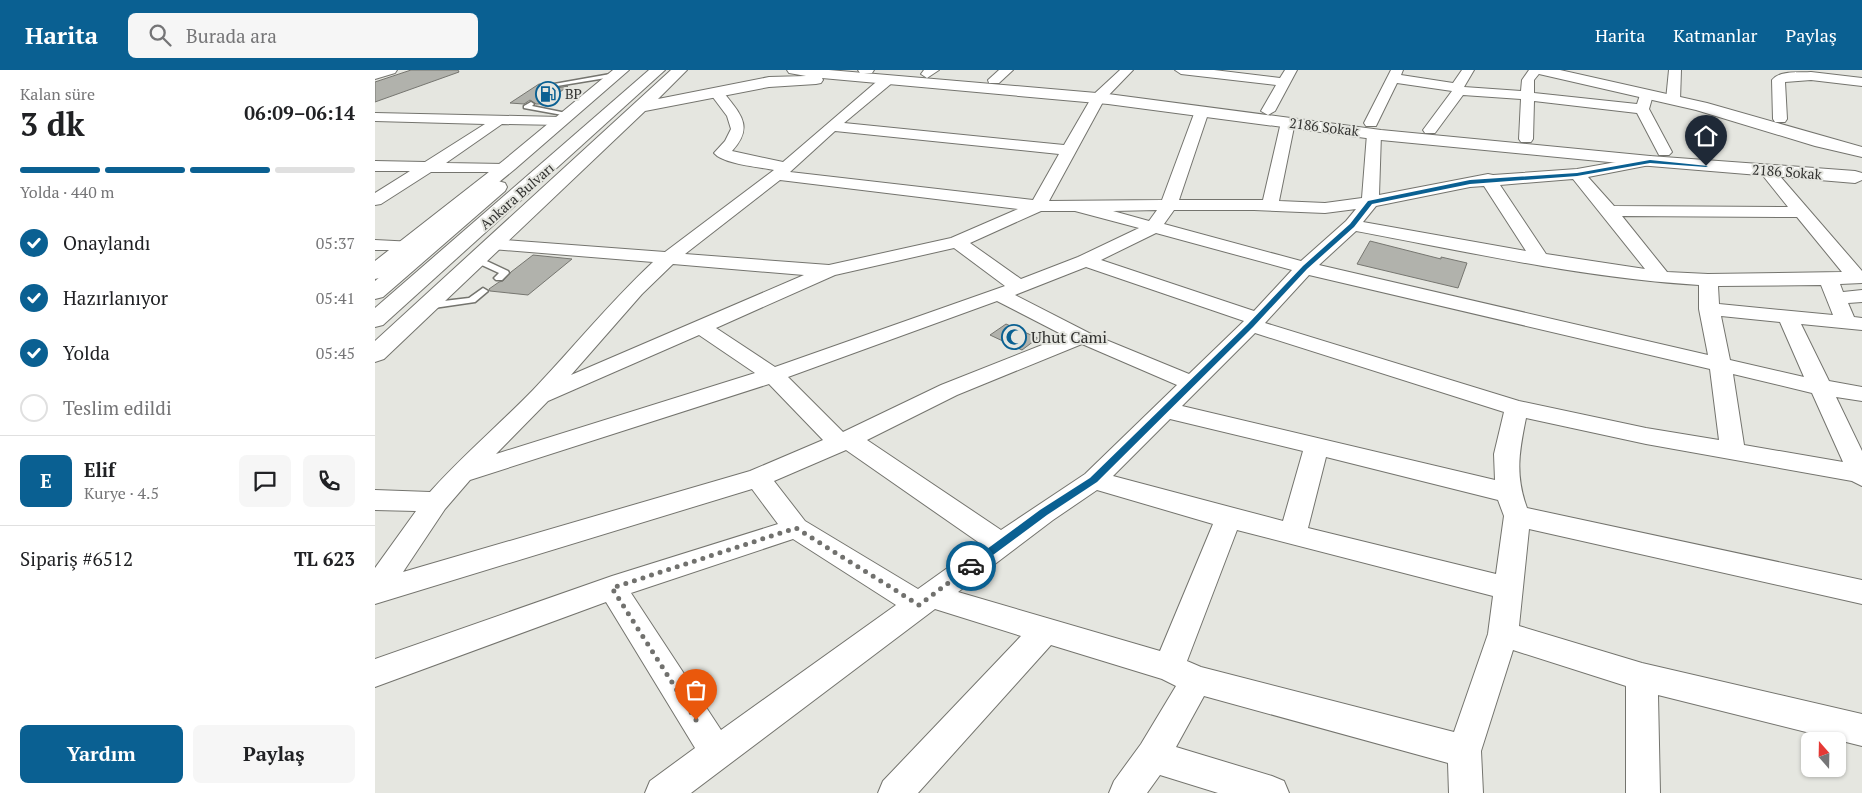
<!DOCTYPE html>
<html lang="tr">
<meta charset="utf-8">
<style>
:root{--surface:#fff;--page:#f6f6f6;--text:#202124;--muted:#757577;--line:#e0e0e0;--accent:#0a6092}
body{margin:0;font-family:"PT Serif",serif;background:var(--page);color:var(--text);height:100vh;display:flex;flex-direction:column;font-size:19px;white-space:nowrap}
*{box-sizing:border-box;margin:0}
p{font-size:16px;color:var(--muted)}
.icon{flex:none;width:28px;height:28px;fill:none;stroke:currentColor;stroke-width:2;stroke-linecap:round;stroke-linejoin:round}
.map{position:relative;flex:1;overflow:hidden}
.side{display:flex;flex-direction:column;background:var(--surface);width:375px}
.side>*{flex:none}
.needle{width:32px;rotate:340deg}
.tools{position:absolute;left:1426px;top:662px;display:grid;gap:10px}
.tools a{display:grid;place-items:center;width:45px;height:45px;border-radius:8px;background:var(--surface);box-shadow:0 1px 4px #0004;font-size:25px}
.pin{position:absolute;display:grid;place-items:center;width:42px;height:42px;color:#fff;margin:-51px -21px;border-radius:50% 50% 50% 0;rotate:-45deg;box-shadow:0 0 5px #0007}
.pin .icon{rotate:45deg}
.courier{position:absolute;display:grid;place-items:center;width:50px;height:50px;margin:-25px;border:4px solid #0a6092;border-radius:50%;background:#fff;color:#222;box-shadow:0 1px 6px #0007}
.head em{font-style:normal;font-weight:800}
.head div{display:flex;flex-direction:column-reverse}
.head{display:flex;align-items:center;justify-content:space-between;height:85px;padding:0 20px}
h1{font-size:32px;font-weight:800;line-height:38px}
.bar{display:grid;grid-template-columns:repeat(4,1fr);gap:8px 5px;align-content:center;height:60px;padding:0 20px}
.bar i{height:6px;border-radius:4px;background:var(--line)}
.bar .current{background:var(--accent)}
.bar p{grid-column:span 4}
.line{display:flex;align-items:center;gap:12px;padding:0 20px;border-top:1px solid var(--line)}
.line div{flex:1}
.round{display:grid;place-items:center;flex:none;width:52px;height:52px;border-radius:8px;background:var(--page)}
ol{padding:0 20px;list-style:none}
li{display:flex;align-items:center;gap:15px;height:55px}
li p{margin-inline-start:auto}
li .icon{padding:5px;border-radius:50%;background:var(--accent);color:#fff;stroke-width:4}
li:last-child{color:var(--muted)}
li i{width:28px;height:28px;border:2px solid var(--line);border-radius:50%}
.primary-button{display:flex;gap:10px;margin-top:auto;padding:10px 20px}
.primary-button a{flex:1;height:58px;border-radius:8px;background:var(--accent);color:#fff;font-size:20px;font-weight:800;line-height:58px;text-align:center}
.primary-button a+a{background:var(--page);color:var(--text)}
header{display:flex;align-items:center;gap:30px;box-sizing:border-box;height:70px;padding:0 25px;background:var(--accent);color:#fff}
header strong{font-size:24px}
nav{display:flex;gap:28px;margin-inline-start:auto;font-size:18px}
.search{width:350px;height:45px;background:var(--page);display:flex;align-items:center;gap:12px;box-sizing:border-box;padding:0 18px;border-radius:8px;color:var(--muted);font-size:19px}
main{display:flex;flex:1;min-height:0}
.map>svg:first-child{display:block}
.building{fill:#b1b2ac;stroke:#767670}
.lines{fill:none;stroke-linecap:round;stroke-linejoin:round}
.service-casing{stroke:#74746e;stroke-width:3}
.minor-casing{stroke:#74746e;stroke-width:2}
.tertiary-casing{stroke:#74746e;stroke-width:2}
.secondary-casing{stroke:#74746e;stroke-width:2}
.primary-casing{stroke:#74746e;stroke-width:2}
.service{fill:#fff;fill-rule:evenodd}
.minor{fill:#fff;fill-rule:evenodd}
.tertiary{fill:#fff;fill-rule:evenodd}
.secondary{fill:#fff;fill-rule:evenodd}
.primary{fill:#fff;fill-rule:evenodd}
.route{fill:#0a6092}
.done{stroke:#71716e;stroke-width:5;stroke-dasharray:0 9}
.labels{text-anchor:middle;stroke-width:4;stroke-linejoin:round;paint-order:stroke}
.far-poi-label{font-size:14px;fill:#323230;stroke:#e5e6e0;text-anchor:start}
.far-street-label{font-size:14px;fill:#323230;stroke:#e5e6e0}
.poi-label{font-size:16px;fill:#323230;stroke:#e5e6e0;text-anchor:start}
</style>
<header>
<strong>Harita</strong>
<div class="search"><svg class="icon" aria-label="search" viewBox="0 0 24 24"><circle cx="10" cy="10" r="6"/><path d="M15 15l6 6"/></svg>Burada ara</div>
<nav><a>Harita</a><a>Katmanlar</a><a>Paylaş</a></nav>
</header>
<main>
<section class="side">
<div class="head"><div><h1>3 dk</h1><p>Kalan süre</p></div><em>06:09–06:14</em></div>
<div class="bar"><i class="current"></i><i class="current"></i><i class="current"></i><i></i><p>Yolda · 440 m</p></div>
<ol>
<li><svg class="icon" aria-label="check" viewBox="0 0 24 24"><path d="M5 12l5 5 9-10"/></svg>Onaylandı<p>05:37</p></li>
<li><svg class="icon" aria-label="check" viewBox="0 0 24 24"><path d="M5 12l5 5 9-10"/></svg>Hazırlanıyor<p>05:41</p></li>
<li><svg class="icon" aria-label="check" viewBox="0 0 24 24"><path d="M5 12l5 5 9-10"/></svg>Yolda<p>05:45</p></li>
<li><i></i>Teslim edildi</li>
</ol>
<div class="line" style="height:90px"><b class="round" style="background:var(--accent);color:#fff">E</b><div><b>Elif</b><p>Kurye · 4.5</p></div><a class="round"><svg class="icon" aria-label="chat" viewBox="0 0 24 24"><path d="M4 5h16v11H9l-5 4z"/></svg></a><a class="round"><svg class="icon" aria-label="phone" viewBox="0 0 24 24"><path d="M5 4h4l2 5-3 2q2 4 5 5l2-3 5 2v4C11 20 4 13 5 4z"/></svg></a></div>
<div class="line" style="height:65px"><div>Sipariş #6512</div><b>TL 623</b></div>
<div class="primary-button"><a>Yardım</a><a>Paylaş</a></div>
</section>
<div class="map">
<svg width="1487" height="723" viewBox="0 0 1487 723">
<rect width="100%" height="100%" fill="#e5e6e0"/>
<!-- building -->
<g class="building">
<polygon points="36,0 83,0 84,2 0,32 0,12"/>
<polygon points="164,14 177,14 182,18 193,16 169,34 161,34 155,30 149,34 135,33"/>
<polygon points="995,171 1066,189 1066,187 1092,193 1083,218 982,194"/>
<polygon points="158,185 197,189 153,225 115,221 114,219 124,212 128,211 136,202"/>
<polygon points="631,254 663,268 647,280 615,265"/>
</g>
<g class="lines">
<defs>
<g id="service">
<polygon points="241,3 244,5 243,6 182,16 179,14"/>
<polygon points="156,32 159,34 157,36 196,44 193,46 149,38 149,36"/>
<polygon points="101,186 133,201 134,203 127,210 121,210 119,208 124,203 98,191 98,187"/>
<polygon points="108,218 113,221 100,232 52,239 47,236 52,233 94,228"/>
</g>
<g id="minor">
<polygon points="549,0 564,0 552,8 546,4"/>
<polygon points="624,0 638,0 624,13 614,13 613,10"/>
<path d="M745 0H758L729 30 674 131 787 130 820 41 827 37 834 41 804 130H888L906 52 908 49H918L920 52 904 131 950 133 987 128 992 64 994 61H1004L1006 64 1004 125 1113 104 1118 105 1202 99 1275 86 1280 88 1283 91 1280 94 1213 107 1239 136 1413 137 1389 107 1391 104H1403L1487 201V213L1465 214 1468 222 1487 220V232L1473 233 1479 247 1487 248V260L1426 254 1454 311 1487 317V331L1461 327 1487 381V416L1477 411 1271 374 1151 348C1144 382 1140 405 1152 438L1487 510V534L1154 459 1144 556 1267 593 1487 644V676L1283 625 1285 723H1251V616L1138 580 1106 681 1108 723H1074L1073 693 829 626 801 677 897 706 909 711 914 723H843L785 705 772 723H734L739 711 766 674 801 616 787 609 676 575 543 723H503L508 711 646 566 560 539 316 723H270L275 711 320 678 231 532 0 617V589L237 506 403 454 377 419 0 534V498L41 441 0 440V420L55 422C87 386 124 355 158 320 198 278 235 232 278 192L117 179 111 178 108 174 111 170 117 169 290 182 399 100C384 97 348 94 339 83L350 71 356 59 352 46 334 22 336 19H346C363 42 381 55 357 81L408 92 507 7 512 6 518 10 517 13 469 53 689 75 718 25ZM460 61 684 84 658 130 415 102ZM1198 109 1270 199 1171 184 1125 115ZM405 110 643 139 576 168 454 195 310 184ZM1109 116 1151 181 988 152 1001 136 1095 117ZM981 139 971 151 926 191 789 154 799 140H879L950 143ZM782 140 774 151 738 141ZM666 141H700L764 158 703 187 646 209 595 173ZM1247 146 1422 147 1467 202 1333 204 1292 202ZM981 161C1094 182 1208 208 1324 215V239L1333 285 944 195ZM781 163 917 200 879 241 726 190ZM579 178 630 216 400 297 341 258 460 205ZM298 194 429 205 196 305 267 224ZM711 197 869 251 814 304 714 263 640 225ZM934 205 1335 299 1344 370 1271 358 1144 331 890 253ZM1446 215 1458 245 1344 234 1343 216ZM622 231 690 266 566 315 468 362 413 307ZM1346 246 1405 252 1429 307 1355 290ZM880 263 1129 342 1119 384 1120 410 807 336ZM324 265 380 303 121 384 173 331ZM707 274 802 315 710 404 626 460 492 370 582 325ZM1358 304 1437 323 1468 392 1369 375ZM394 314 448 370 375 401 28 502 70 439 95 410ZM795 349 928 381 908 451 738 406ZM471 380 606 474 543 519 430 451 399 411ZM951 387 1123 430 1129 446 1121 504 933 458ZM722 420 838 454 785 581 583 522 678 450ZM862 460 1118 526 1113 564 1079 662 826 597 812 591ZM418 469 521 535 346 660 256 523Z"/>
<polygon points="800,0 839,0 905,8 910,0 922,0 900,41 893,45 886,41 901,15 806,4"/>
<polygon points="1016,0 1028,0 1026,5 1078,13 1087,0 1099,0 1089,17 1146,21 1147,10 1154,0 1167,0 1159,10 1159,23 1262,34 1266,22 1276,22 1278,25 1274,39 1297,82 1294,85 1284,85 1262,43 1159,31 1158,69 1156,72 1146,72 1144,69 1146,29 1088,25 1060,63 1050,63 1048,60 1077,21 1022,13 1001,56 991,56 989,53"/>
<polygon points="1294,0 1306,0 1305,30 1298,34 1291,30"/>
<path d="M1436 2 1487 8V16L1436 10 1410 12 1412 49 1410 52H1400L1398 49 1397 10C1405 0 1424 3 1436 2Z"/>
<polygon points="0,43 186,47 191,48 193,51 191,54 186,55 127,54 71,93 129,94 135,96 137,99 135,102 56,102 6,134 0,135 0,123 35,101 0,101 0,91 50,92 110,54 0,51"/>
<polygon points="0,170 39,172 42,176 39,180 0,180"/>
</g>
<g id="tertiary">
<polygon points="0,0 22,0 20,3 0,9"/>
<polygon points="483,0 499,0 497,3 485,3"/>
</g>
<g id="secondary">
<polygon points="238,0 254,0 140,99 8,207 0,209 0,191 128,91"/>
<polygon points="296,0 312,0 283,29 394,7 431,6 414,3 412,0 454,0 733,24 1006,60 1275,86 1480,101 1487,103 1487,110 1480,113 1275,96 1006,70 733,34 447,8 448,10 446,13 441,14 394,17 270,41 9,289 0,292 0,271"/>
<polygon points="1157,0 1185,0 1332,33 1487,77 1487,87 1440,76 1321,40 1164,4 1159,3"/>
</g>
<g id="primary">
<polygon points="274,0 290,0 8,255 0,257 0,238"/>
<polygon points="123,111 130,113 132,117 130,121 8,227 0,229 0,211 116,113"/>
</g>
</defs>
<!-- service casing -->
<use href="#service" class="service-casing"/>
<!-- minor casing -->
<use href="#minor" class="minor-casing"/>
<!-- tertiary casing -->
<use href="#tertiary" class="tertiary-casing"/>
<!-- secondary casing -->
<use href="#secondary" class="secondary-casing"/>
<!-- primary casing -->
<use href="#primary" class="primary-casing"/>
<!-- service -->
<use href="#service" class="service"/>
<!-- minor -->
<use href="#minor" class="minor"/>
<!-- tertiary -->
<use href="#tertiary" class="tertiary"/>
<!-- secondary -->
<use href="#secondary" class="secondary"/>
<!-- primary -->
<use href="#primary" class="primary"/>
</g>
<!-- route -->
<polygon class="route" points="1275,90 1333,96 1331,97 1275,93 1202,106 1095,114 997,134 979,157 932,199 878,257 722,412 672,445 599,499 593,499 593,493 665,440 715,408 873,254 928,196 975,154 993,131 1095,110 1202,103"/>
<g class="lines">
<!-- done -->
<polyline class="done" points="321,650 237,518 421,458 544,535 596,496"/>
</g>
<!-- icons -->
<defs>
<symbol id="fuel-ring" viewBox="-11 -11 22 22"><circle r="9.5" fill="#e5e6e0" stroke="#0a6092" stroke-width="1.5"/><path d="M-5.5-6h7V0h2V4h1.3V-2.5L3-4.5l.8-.8L6-3V5H2.5V1h-1V6h-7ZM-4.2-4.7v3.2H.2V-4.7Z" fill="#0a6092"/></symbol>
<symbol id="mosque-ring" viewBox="-11 -11 22 22"><circle r="9.5" fill="#e5e6e0" stroke="#0a6092" stroke-width="1.5"/><path d="M3.5-4.9A6 6 0 1 0 3.5 4.9A5 5 0 1 1 3.5-4.9Z" fill="#0a6092"/></symbol>
</defs>
<g fill-rule="evenodd">
<use href="#fuel-ring" x="159" y="10" width="28" height="28"/>
<use href="#mosque-ring" x="625" y="253" width="28" height="28"/>
</g>
<g class="labels">
<!-- far-poi labels -->
<g class="far-poi-label">
<text x="190" y="29">BP</text>
</g>
<!-- far-street labels -->
<g class="far-street-label">
<text transform="translate(949 57) rotate(7)" y="5">2186 Sokak</text>
<text transform="translate(1412 102) rotate(4)" y="5">2186 Sokak</text>
<text transform="translate(142 126) rotate(-41)" y="5">Ankara Bulvarı</text>
</g>
<!-- poi labels -->
<g class="poi-label">
<text x="656" y="273">Uhut Cami</text>
</g>
</g>
</svg>
<div class="tools">
<a><svg class="needle" viewBox="-14 -14 28 28"><path d="M0-13l5 13h-10z" fill="#e53935"/><path d="M0 13l5-13h-10z" fill="#757577"/></svg></a>
</div>
<div class="pin" style="left:321px;top:650px;background:#ea580c"><svg class="icon" aria-label="bag" viewBox="0 0 24 24"><path d="M5 8h14l-1 12H6zM9 8a3 3 0 0 1 6 0"/></svg></div>
<div class="pin" style="left:1331px;top:96px;background:#1f2937"><svg class="icon" aria-label="home" viewBox="0 0 24 24"><path d="M3 11l9-7 9 7M6 9v11h12V9"/></svg></div>
<div class="courier" style="left:596px;top:496px"><svg class="icon" aria-label="car" viewBox="0 0 24 24"><path d="M5 17H2v-5l4-1 3-4h7l3 4 3 1v5h-3M9 17h6M6 11h13"/><circle cx="7" cy="17" r="2"/><circle cx="17" cy="17" r="2"/></svg></div>
</div>
</main>
